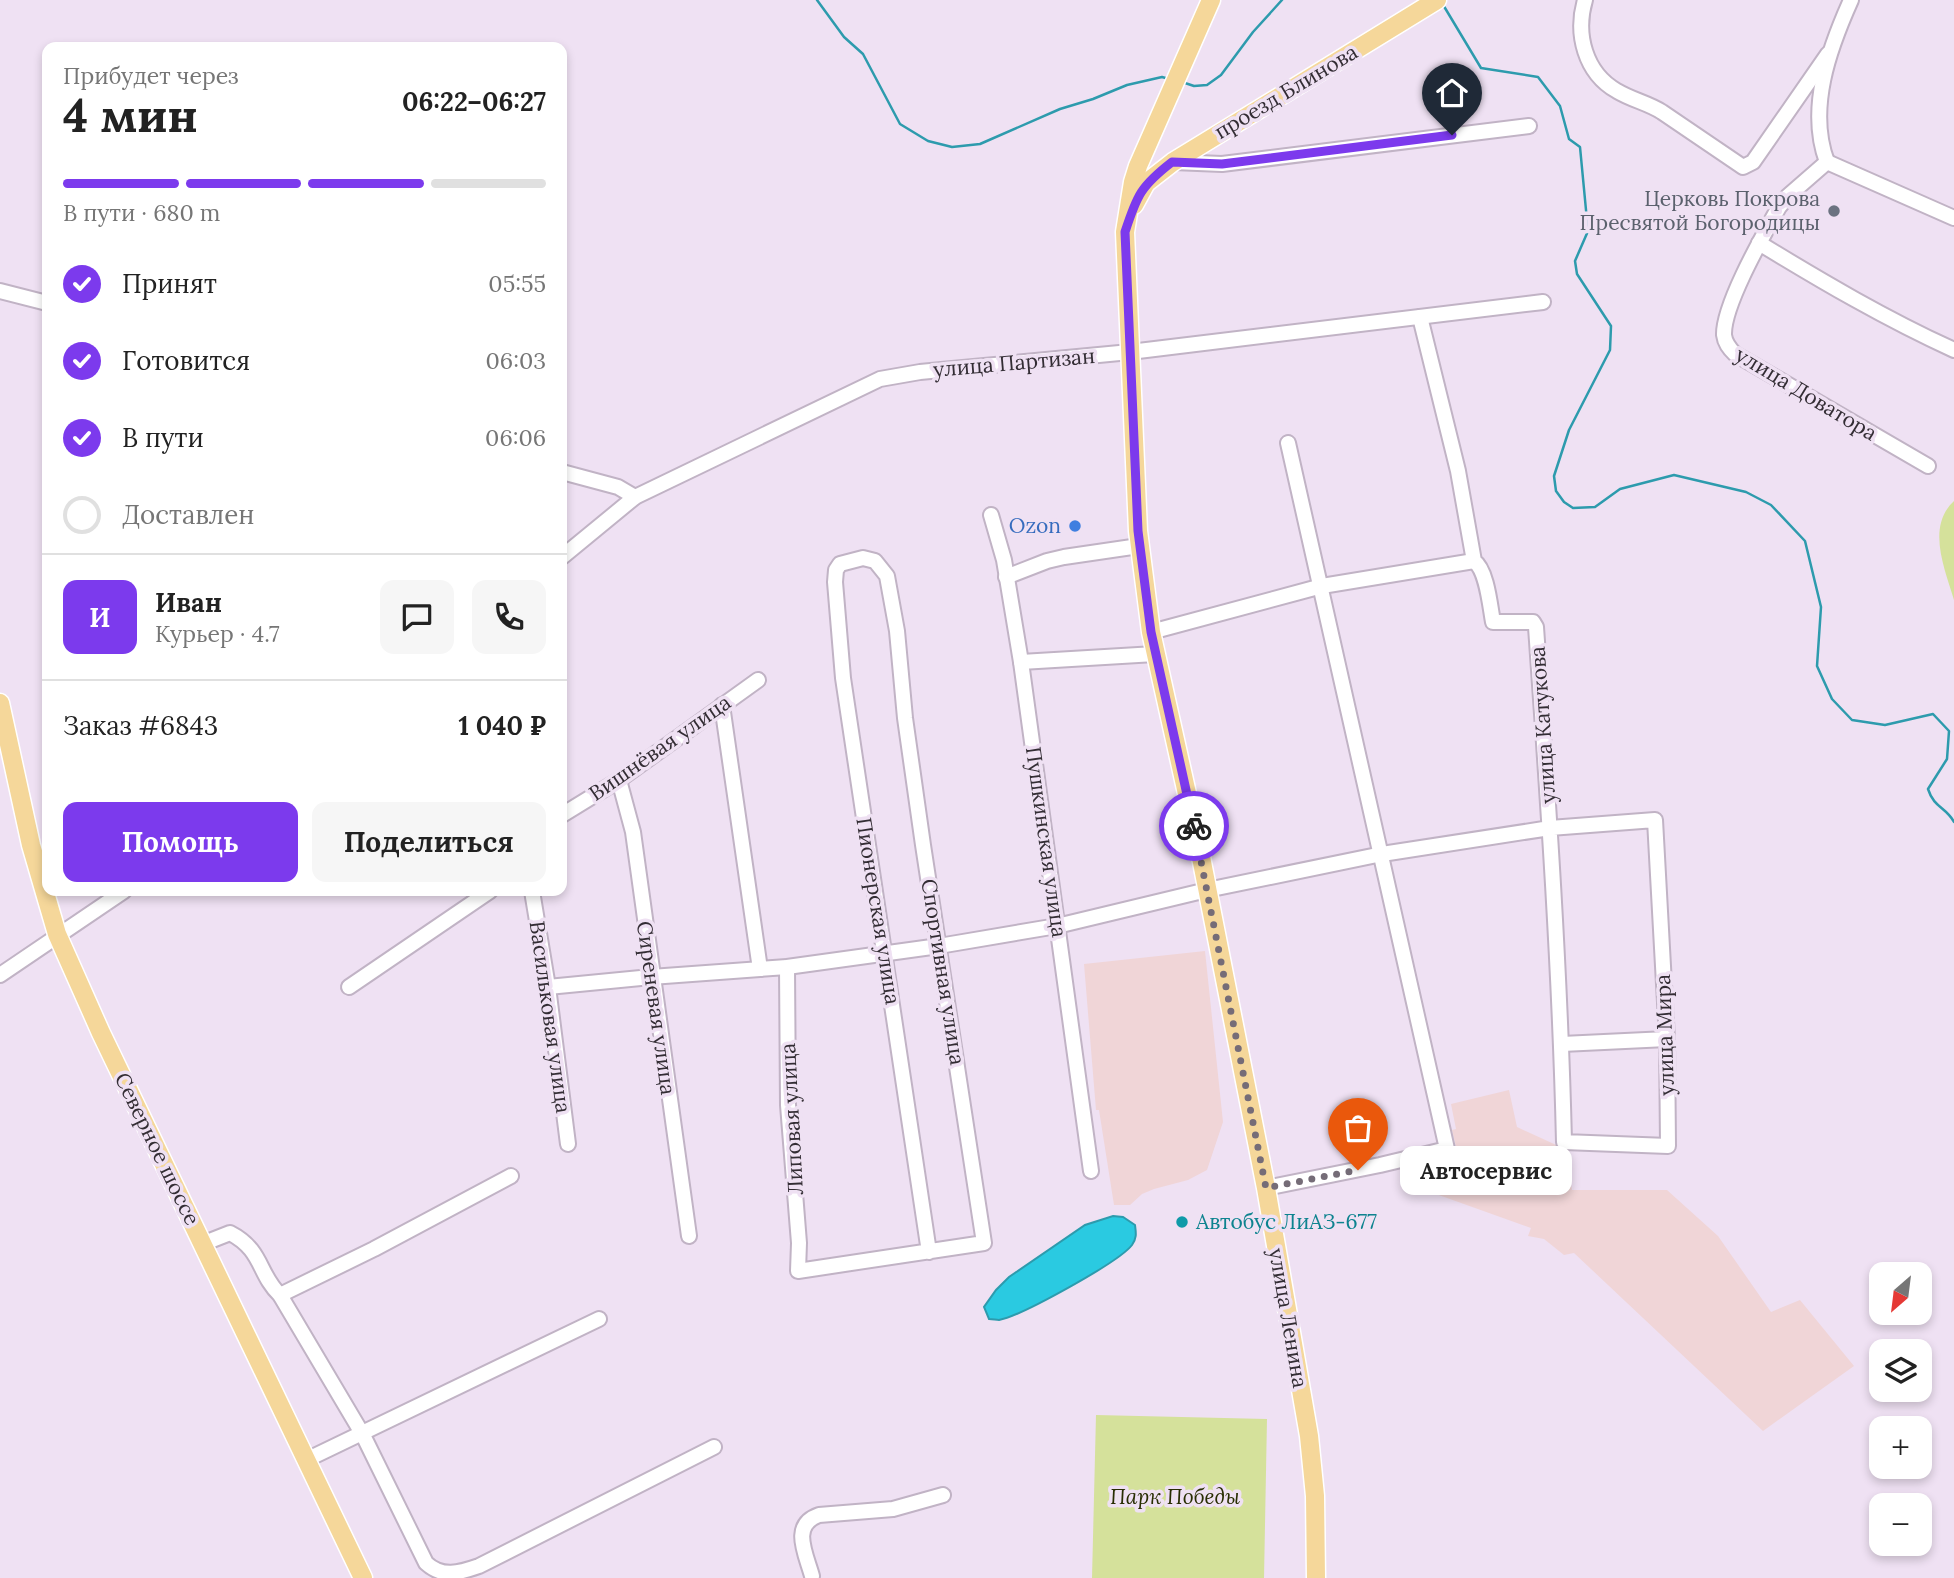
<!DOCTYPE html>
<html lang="ru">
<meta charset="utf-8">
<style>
:root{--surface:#fff;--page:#f6f6f6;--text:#222;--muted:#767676;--line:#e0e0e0;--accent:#7c3aed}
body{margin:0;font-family:Lora,serif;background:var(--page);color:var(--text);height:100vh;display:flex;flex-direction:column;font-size:26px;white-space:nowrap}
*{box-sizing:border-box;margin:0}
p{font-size:23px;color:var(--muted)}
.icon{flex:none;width:38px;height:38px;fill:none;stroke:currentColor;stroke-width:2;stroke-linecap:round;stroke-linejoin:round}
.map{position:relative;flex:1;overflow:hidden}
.sheet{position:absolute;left:42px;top:42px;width:525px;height:854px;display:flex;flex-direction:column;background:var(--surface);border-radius:14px;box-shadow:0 4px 10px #0003}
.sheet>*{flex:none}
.needle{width:46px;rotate:208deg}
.fabs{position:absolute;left:1869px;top:1262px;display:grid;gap:14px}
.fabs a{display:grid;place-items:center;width:63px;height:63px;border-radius:14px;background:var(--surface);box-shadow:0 4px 10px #0003;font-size:35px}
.pin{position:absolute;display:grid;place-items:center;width:60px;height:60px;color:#fff;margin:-72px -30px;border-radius:50% 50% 50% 0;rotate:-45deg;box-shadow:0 0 7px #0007}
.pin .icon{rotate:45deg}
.courier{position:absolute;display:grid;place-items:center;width:70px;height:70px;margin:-35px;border:5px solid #7c3aed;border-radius:50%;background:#fff;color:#222;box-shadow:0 2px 9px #0007}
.bubble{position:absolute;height:49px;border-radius:14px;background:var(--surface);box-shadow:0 4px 10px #0003;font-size:23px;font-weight:800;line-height:49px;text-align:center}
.head em{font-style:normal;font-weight:800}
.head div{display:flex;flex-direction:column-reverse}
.head{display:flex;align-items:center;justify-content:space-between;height:119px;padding:0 21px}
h1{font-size:46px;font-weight:800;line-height:52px}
.bar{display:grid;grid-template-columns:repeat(4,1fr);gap:10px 7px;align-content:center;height:84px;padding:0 21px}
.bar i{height:9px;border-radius:5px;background:var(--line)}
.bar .on{background:var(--accent)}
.bar p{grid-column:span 4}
.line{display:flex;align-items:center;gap:18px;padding:0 21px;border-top:2px solid var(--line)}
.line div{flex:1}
.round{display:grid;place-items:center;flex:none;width:74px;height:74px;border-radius:14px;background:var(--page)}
ol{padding:0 21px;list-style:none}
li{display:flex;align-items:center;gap:21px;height:77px}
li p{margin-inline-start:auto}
li .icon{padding:7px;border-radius:50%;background:var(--accent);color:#fff;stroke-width:4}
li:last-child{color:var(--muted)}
li i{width:38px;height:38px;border:4px solid var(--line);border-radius:50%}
.primary-button{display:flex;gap:14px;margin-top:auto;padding:14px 21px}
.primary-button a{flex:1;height:80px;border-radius:14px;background:var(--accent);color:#fff;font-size:28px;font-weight:800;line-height:80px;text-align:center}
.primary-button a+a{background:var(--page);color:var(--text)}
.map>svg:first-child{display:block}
.industrial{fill:#f0d5d7}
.green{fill:#d5e19b}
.water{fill:#2acae1;stroke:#2d9bad;stroke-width:2}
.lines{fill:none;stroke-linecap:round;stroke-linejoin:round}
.stream{stroke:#2d9bad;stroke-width:2.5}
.minor-casing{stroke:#c1b3c5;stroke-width:18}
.major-casing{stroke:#fff;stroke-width:21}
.minor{stroke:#fff;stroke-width:14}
.major{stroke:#f5d79a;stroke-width:18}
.done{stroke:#756c77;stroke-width:7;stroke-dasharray:0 12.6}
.route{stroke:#7c3aed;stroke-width:9}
.worship-dot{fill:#6b7280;stroke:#efe1f3;stroke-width:2.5}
.shop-dot{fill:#3f7fe0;stroke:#efe1f3;stroke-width:2.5}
.culture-dot{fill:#0f9aa8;stroke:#efe1f3;stroke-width:2.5}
.labels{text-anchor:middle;stroke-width:7;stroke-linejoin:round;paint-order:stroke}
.street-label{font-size:21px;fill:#332d34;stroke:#efe1f3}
.worship-label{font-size:21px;fill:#5b616d;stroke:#efe1f3;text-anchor:end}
.shop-label{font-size:21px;fill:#366cbe;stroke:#efe1f3;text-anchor:end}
.culture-label{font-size:21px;fill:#0d838f;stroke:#efe1f3;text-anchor:start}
.park-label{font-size:21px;font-style:italic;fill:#282d02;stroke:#efe1f3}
</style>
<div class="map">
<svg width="1954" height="1578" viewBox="0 0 1954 1578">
<rect width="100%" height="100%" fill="#efe1f3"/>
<!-- industrial -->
<g class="industrial">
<polygon points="1205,951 1223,1122 1207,1170 1188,1180 1154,1189 1142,1194 1130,1205 1114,1205 1099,1110 1096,1110 1084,964"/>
<polygon points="1509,1090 1517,1127 1565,1149 1572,1190 1667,1190 1718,1236 1771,1312 1800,1300 1854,1366 1763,1431 1574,1253 1564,1255 1544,1239 1528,1236 1531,1228 1408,1184 1407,1165 1457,1151 1452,1130 1456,1129 1451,1104"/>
</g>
<!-- green -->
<g class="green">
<path d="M1954 501V600C1945 569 1926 527 1954 501Z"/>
<polygon points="1096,1415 1267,1419 1264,1578 1092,1578"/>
</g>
<!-- water -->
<path class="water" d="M1113 1216 1123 1217 1135 1225C1136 1233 1137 1238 1132 1245 1119 1262 1021 1316 999 1320 996 1320 993 1319 989 1319L984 1307 996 1290 1009 1277 1085 1225Z"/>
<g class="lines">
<!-- stream -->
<g class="stream">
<polyline points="817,0 844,37 863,54 900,124 928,141 952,147 980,144 1060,109 1093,99 1127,85 1162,77 1169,79"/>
<path d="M1442 3 1481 68 1538 77 1560 106 1569 139 1580 147 1588 231 1575 261 1577 274 1611 326 1610 350 1569 430 1554 476 1556 491 1564 502 1573 508 1595 507 1620 489 1674 475 1746 492 1771 505 1805 541 1821 607 1817 666 1832 699 1852 720 1885 725 1933 714 1949 731 1947 759 1928 789C1934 808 1946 807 1954 822"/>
<polyline points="1182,82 1194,86 1207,85 1221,75 1253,32 1282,0"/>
</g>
<defs>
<g id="minor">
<path d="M1585 0C1575 34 1585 73 1617 91 1632 100 1648 103 1662 112L1743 167 1753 162 1828 54"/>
<polyline points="1173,162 1222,164 1529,126"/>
<path d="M1827 162 1788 196 1779 207C1764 234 1723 305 1724 335 1725 343 1729 348 1735 354L1928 466"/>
<path d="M1827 162C1807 109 1829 49 1851 0"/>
<polyline points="1827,162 1954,218"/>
<path d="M1759 243C1823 282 1886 319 1954 350"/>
<polyline points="0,291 47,303"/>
<polyline points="562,472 618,487 635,497"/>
<polyline points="991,515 1004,560 1021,662 1091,1171"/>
<polyline points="562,557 635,497 880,379 920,372 1130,352 1543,302"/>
<polyline points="1006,577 1047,561 1064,557 1139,546"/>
<polyline points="1151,632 1322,586 1474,561"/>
<polyline points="1021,662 1155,654"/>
<polyline points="722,705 760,969"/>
<polyline points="619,780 633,832 689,1236"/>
<polyline points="562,815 619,780 758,680"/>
<polyline points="532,891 548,987 568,1144"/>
<polyline points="787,967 788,1105 799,1243 798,1271 984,1243 923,845 905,718 897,631 887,576 875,561 863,558 840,564 836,570 835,582 843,678 929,1252"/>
<polyline points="0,975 124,891"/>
<polyline points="349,987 490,891"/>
<path d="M548 987 651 977 787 967 939 946 1057 926 1207 890 1382 854 1550 828 1655 820 1667 1039 1668 1146 1564 1142C1560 970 1548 799 1536 627L1533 622H1493C1490 606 1487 570 1474 561L1458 471 1420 317"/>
<polyline points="1562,1044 1667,1039"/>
<polyline points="1266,1188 1380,1165 1447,1149 1288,443"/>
<path d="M202 1244 230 1233C263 1250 258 1274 280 1295L363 1435 426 1563C442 1578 459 1573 479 1566L714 1447"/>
<polyline points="280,1295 374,1249 511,1176"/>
<polyline points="306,1460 599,1319"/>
<path d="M812 1576C806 1554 790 1525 819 1515L893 1509 943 1495"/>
</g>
<g id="major">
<polyline points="1211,0 1138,166 1133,182 1125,232 1138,531 1151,632 1200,852 1266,1188 1309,1436 1315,1496 1316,1578"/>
<polyline points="1134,205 1146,183 1173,162 1437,0"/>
<polyline points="0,703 31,845 57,934 101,1033 363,1578"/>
</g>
</defs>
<!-- minor casing -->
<use href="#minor" class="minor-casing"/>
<!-- major casing -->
<use href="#major" class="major-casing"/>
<!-- minor -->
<use href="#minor" class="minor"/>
<!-- major -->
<use href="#major" class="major"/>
</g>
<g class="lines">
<!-- done -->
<polyline class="done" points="1194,826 1266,1188 1358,1170"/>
<!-- route -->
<path class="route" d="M1194 826 1151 632 1138 531 1125 232C1137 195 1141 186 1172 162L1222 164 1452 135"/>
</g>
<!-- markers -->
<circle class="worship-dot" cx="1834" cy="211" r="7"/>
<circle class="shop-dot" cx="1075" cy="526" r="7"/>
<circle class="culture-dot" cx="1182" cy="1222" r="7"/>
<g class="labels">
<!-- street labels -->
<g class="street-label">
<text transform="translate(1286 92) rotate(-31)" y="7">проезд Блинова</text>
<text transform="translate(1014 363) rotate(-5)" y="7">улица Партизан</text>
<text transform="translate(1806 394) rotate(31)" y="7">улица Доватора</text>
<text transform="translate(1543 725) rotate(-94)" y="7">улица Катукова</text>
<text transform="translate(660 748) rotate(-35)" y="7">Вишнёвая улица</text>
<text transform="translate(1046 842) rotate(82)" y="7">Пушкинская улица</text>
<text transform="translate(878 911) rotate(81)" y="7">Пионерская улица</text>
<text transform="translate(943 972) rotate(81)" y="7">Спортивная улица</text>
<text transform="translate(656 1008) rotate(82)" y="7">Сиреневая улица</text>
<text transform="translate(550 1017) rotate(82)" y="7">Васильковая улица</text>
<text transform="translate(1665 1035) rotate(-92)" y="7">улица Мира</text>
<text transform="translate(792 1119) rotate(-93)" y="7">Липовая улица</text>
<text transform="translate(157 1149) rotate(64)" y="7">Северное шоссе</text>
<text transform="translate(1288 1318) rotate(80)" y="7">улица Ленина</text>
</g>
<!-- worship labels -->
<g class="worship-label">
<text x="1820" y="206">Церковь Покрова<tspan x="1820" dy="24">Пресвятой Богородицы</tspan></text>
</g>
<!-- shop labels -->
<g class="shop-label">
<text x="1061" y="533">Ozon</text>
</g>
<!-- culture labels -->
<g class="culture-label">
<text x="1196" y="1229">Автобус ЛиАЗ-677</text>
</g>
<!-- park labels -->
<g class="park-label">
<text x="1175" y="1504">Парк Победы</text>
</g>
</g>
</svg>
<div class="fabs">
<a><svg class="needle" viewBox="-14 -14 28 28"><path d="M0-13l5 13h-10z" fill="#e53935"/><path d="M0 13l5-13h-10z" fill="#767676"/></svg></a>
<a><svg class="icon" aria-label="layers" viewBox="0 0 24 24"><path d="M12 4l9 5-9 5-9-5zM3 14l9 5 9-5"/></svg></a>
<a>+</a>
<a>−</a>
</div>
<div class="pin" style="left:1358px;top:1170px;background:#ea580c"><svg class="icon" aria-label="bag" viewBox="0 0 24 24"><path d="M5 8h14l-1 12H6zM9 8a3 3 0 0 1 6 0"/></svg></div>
<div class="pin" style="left:1452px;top:135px;background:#1f2937"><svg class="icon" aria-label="home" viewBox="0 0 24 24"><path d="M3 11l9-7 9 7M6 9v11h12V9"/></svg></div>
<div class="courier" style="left:1194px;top:826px"><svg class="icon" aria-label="bike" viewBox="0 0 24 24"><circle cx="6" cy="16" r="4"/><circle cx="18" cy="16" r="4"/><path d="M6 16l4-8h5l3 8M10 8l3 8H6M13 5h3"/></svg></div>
<div class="bubble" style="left:1400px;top:1146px;width:172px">Автосервис</div>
<section class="sheet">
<div class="head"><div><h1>4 мин</h1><p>Прибудет через</p></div><em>06:22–06:27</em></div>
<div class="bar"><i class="on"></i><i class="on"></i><i class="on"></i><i></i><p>В пути · 680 m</p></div>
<ol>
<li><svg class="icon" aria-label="check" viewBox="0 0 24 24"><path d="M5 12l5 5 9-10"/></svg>Принят<p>05:55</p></li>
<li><svg class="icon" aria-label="check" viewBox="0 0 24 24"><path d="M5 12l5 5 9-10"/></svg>Готовится<p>06:03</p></li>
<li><svg class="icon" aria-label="check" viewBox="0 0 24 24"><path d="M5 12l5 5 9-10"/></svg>В пути<p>06:06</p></li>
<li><i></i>Доставлен</li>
</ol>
<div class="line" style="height:126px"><b class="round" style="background:var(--accent);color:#fff">И</b><div><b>Иван</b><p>Курьер · 4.7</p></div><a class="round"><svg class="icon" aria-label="chat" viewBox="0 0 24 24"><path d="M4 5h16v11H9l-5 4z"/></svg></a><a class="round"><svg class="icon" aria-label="phone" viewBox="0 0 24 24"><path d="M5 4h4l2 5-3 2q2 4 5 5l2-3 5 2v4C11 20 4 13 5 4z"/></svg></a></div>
<div class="line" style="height:91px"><div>Заказ #6843</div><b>1 040 ₽</b></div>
<div class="primary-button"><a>Помощь</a><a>Поделиться</a></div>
</section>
</div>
